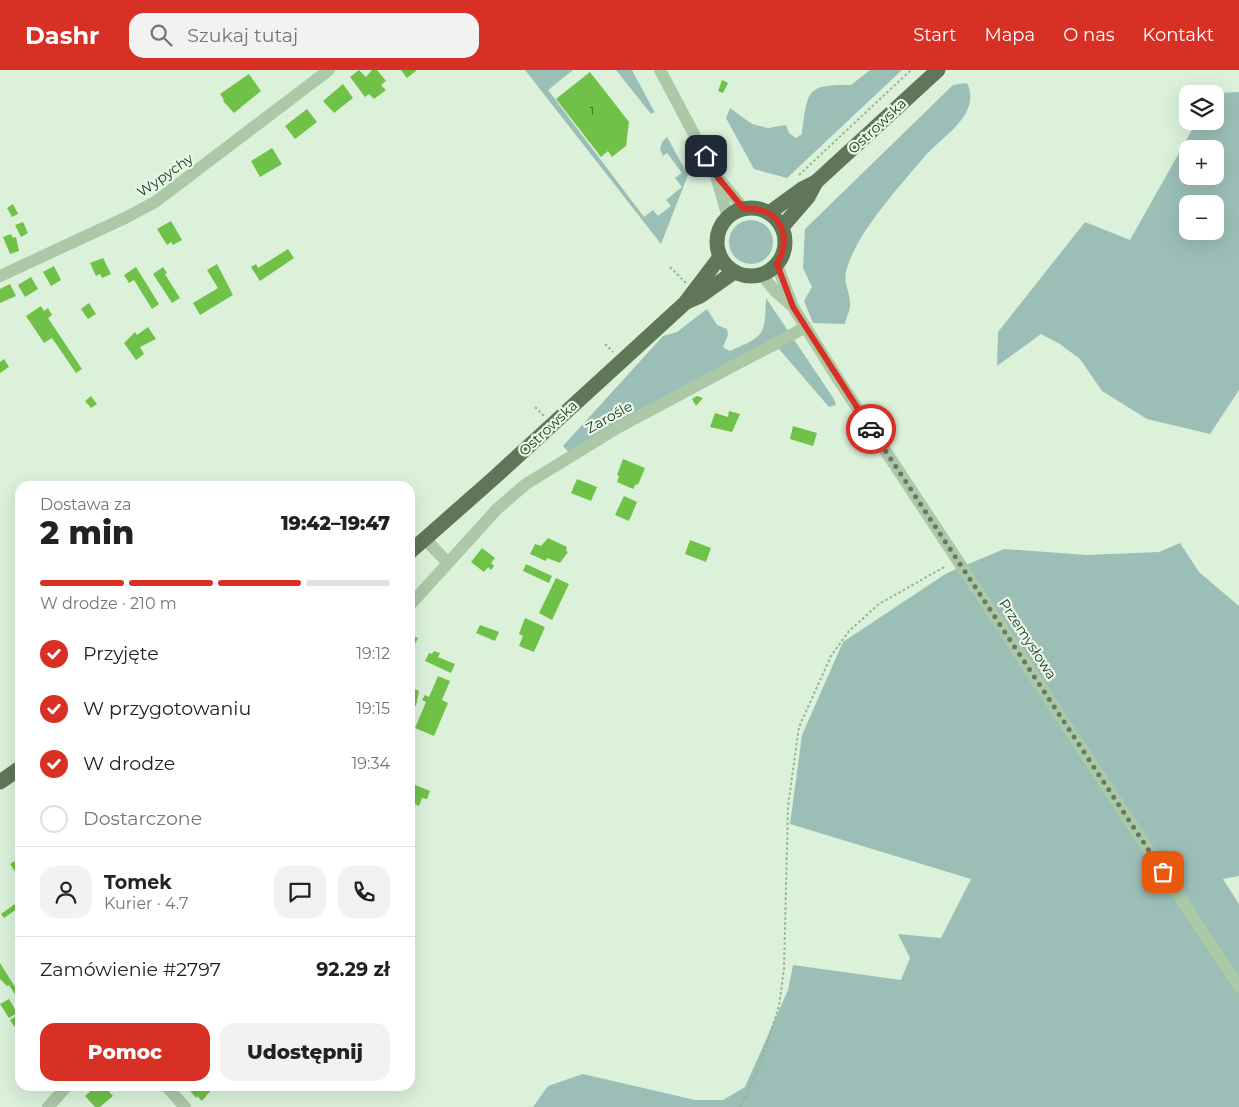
<!DOCTYPE html>
<html lang="pl">
<meta charset="utf-8">
<style>
:root{--surface:#fff;--page:#f2f2f2;--text:#222;--muted:#767676;--line:#e0e0e0;--accent:#d93025}
body{margin:0;font-family:Montserrat,sans-serif;background:var(--page);color:var(--text);height:100vh;display:flex;flex-direction:column;font-size:19px;white-space:nowrap}
*{box-sizing:border-box;margin:0}
p{font-size:16px;color:var(--muted)}
.icon{flex:none;width:28px;height:28px;fill:none;stroke:currentColor;stroke-width:2;stroke-linecap:round;stroke-linejoin:round}
.map{position:relative;flex:1;overflow:hidden}
.panel{position:absolute;left:15px;top:411px;width:400px;height:610px;display:flex;flex-direction:column;background:var(--surface);border-radius:15px;box-shadow:0 5px 20px #0002}
.panel>*{flex:none}
.buttons{position:absolute;left:1179px;top:15px;display:grid;gap:10px}
.buttons a{display:grid;place-items:center;width:45px;height:45px;border-radius:10px;background:var(--surface);box-shadow:0 5px 20px #0002;font-size:25px}
.pin{position:absolute;display:grid;place-items:center;width:42px;height:42px;color:#fff;margin:-21px;border-radius:10px;box-shadow:0 2px 8px #0006}
.courier{position:absolute;display:grid;place-items:center;width:50px;height:50px;margin:-25px;border:4px solid #d93025;border-radius:50%;background:#fff;color:#222;box-shadow:0 1px 6px #0007}
.overview em{font-style:normal;font-weight:800}
.overview div{display:flex;flex-direction:column-reverse}
.overview{display:flex;align-items:center;justify-content:space-between;height:85px;padding:0 25px}
h1{font-size:32px;font-weight:800;line-height:38px}
.bar{display:grid;grid-template-columns:repeat(4,1fr);gap:8px 5px;align-content:center;height:60px;padding:0 25px}
.bar i{height:6px;border-radius:4px;background:var(--line)}
.bar .on{background:var(--accent)}
.bar p{grid-column:span 4}
.line{display:flex;align-items:center;gap:12px;padding:0 25px;border-top:1px solid var(--line)}
.line div{flex:1}
.round{display:grid;place-items:center;flex:none;width:52px;height:52px;border-radius:15px;background:var(--page)}
ol{padding:0 25px;list-style:none}
li{display:flex;align-items:center;gap:15px;height:55px}
li p{margin-inline-start:auto}
li .icon{padding:5px;border-radius:50%;background:var(--accent);color:#fff;stroke-width:4}
li:last-child{color:var(--muted)}
li i{width:28px;height:28px;border:2px solid var(--line);border-radius:50%}
.primary-button{display:flex;gap:10px;margin-top:auto;padding:10px 25px}
.primary-button a{flex:1;height:58px;border-radius:15px;background:var(--accent);color:#fff;font-size:20px;font-weight:800;line-height:58px;text-align:center}
.primary-button a+a{background:var(--page);color:var(--text)}
header{display:flex;align-items:center;gap:30px;box-sizing:border-box;height:70px;padding:0 25px;background:var(--accent);color:#fff}
header strong{font-size:24px}
nav{display:flex;gap:28px;margin-inline-start:auto;font-size:18px}
.search{width:350px;height:45px;background:var(--page);display:flex;align-items:center;gap:12px;box-sizing:border-box;padding:0 18px;border-radius:15px;color:var(--muted);font-size:19px}
.map>svg:first-child{display:block}
.green{fill:#9bbfb7;fill-rule:evenodd}
.building{fill:#6fc247}
.lines{fill:none;stroke-linecap:round;stroke-linejoin:round}
.path{stroke:#96b491;stroke-width:2;stroke-dasharray:2.5 2.5;stroke-linecap:butt}
.minor{stroke:#abc8a7;stroke-width:12}
.major{stroke:#607659;stroke-width:15}
.done{stroke:#697766;stroke-width:5;stroke-dasharray:0 9}
.route{stroke:#d93025;stroke-width:6}
.labels{text-anchor:middle;stroke-width:4.5;stroke-linejoin:round;paint-order:stroke}
.number-label{font-size:11px;fill:#3c582f}
.street-label{font-size:14px;fill:#2b3527;stroke:#e7f9e7}
</style>
<header>
<strong>Dashr</strong>
<div class="search"><svg class="icon" aria-label="search" viewBox="0 0 24 24"><circle cx="10" cy="10" r="6"/><path d="M15 15l6 6"/></svg>Szukaj tutaj</div>
<nav><a>Start</a><a>Mapa</a><a>O nas</a><a>Kontakt</a></nav>
</header>
<div class="map">
<svg width="1239" height="1037" viewBox="0 0 1239 1037">
<rect width="100%" height="100%" fill="#dbf1da"/>
<!-- green -->
<g class="green">
<polygon points="525,0 573,0 548,20 644,147 653,140 658,146 671,136 666,130 682,117 675,108 682,103 667,83 663,86 660,79 662,72 667,67 688,105 661,174"/>
<polygon points="616,0 632,0 656,45 654,42 651,44"/>
<path d="M870 0H902L787 108 754 99 726 48 730 38 752 54 768 58 786 55 789 63 796 68 802 64C808 21 805 14 851 15Z"/>
<path d="M967 13C982 44 943 66 925 86 900 116 855 164 846 202 843 212 851 225 850 236 850 241 846 248 845 254L813 253 804 231 812 217 803 198 805 159 953 15Z"/>
<path d="M1239 22V320L1210 364 1147 349 1102 321 1080 289 1060 274 1041 264 997 296 998 262 1085 152 1130 170 1197 51H1215V29L1220 23ZM1188 79H1215V106H1188ZM1188 134H1215V161H1188Z"/>
<circle cx="751" cy="172" r="22"/>
<path d="M766 228 834 329 836 335 829 337 779 279 570 384 563 376 663 266 677 262 707 239 717 255 727 259 728 265 723 277 730 281C765 266 765 265 766 228Z"/>
<polygon points="1180,473 1199,502 1239,536 1239,806 1223,809 1239,834 1239,1037 533,1037 548,1016 583,1004 695,1030 723,1030 745,1017 788,920 793,895 901,910 910,888 898,864 941,868 971,809 790,754 802,665 843,572 947,503 1004,479 1087,485 1159,482"/>
</g>
<!-- building -->
<g class="building">
<polygon points="359,0 366,7 372,0 377,0 386,11 381,15 386,20 374,29 369,24 365,27 350,7"/>
<polygon points="401,0 417,0 407,8"/>
<polygon points="590,2 629,52 626,76 612,87 608,81 601,87 556,29"/>
<polygon points="249,4 261,21 234,43 223,31 224,30 220,24"/>
<polygon points="722,10 728,13 723,23 718,21"/>
<polygon points="343,14 353,28 334,43 323,31"/>
<polygon points="307,39 317,52 295,69 285,56"/>
<polygon points="272,78 282,94 260,107 251,91"/>
<polygon points="13,134 18,144 12,147 7,138"/>
<polygon points="171,151 182,170 173,175 171,172 167,175 157,159"/>
<polygon points="23,152 28,163 21,167 15,155"/>
<polygon points="11,164 13,168 16,167 19,181 10,184 3,167"/>
<polygon points="288,179 294,188 260,211 251,197 256,194 258,198"/>
<polygon points="103,188 111,204 102,208 100,204 96,206 90,193"/>
<polygon points="217,194 233,225 200,245 193,233 218,218 207,200"/>
<polygon points="54,196 61,210 51,216 43,202"/>
<polygon points="136,197 159,234 152,239 134,210 129,213 124,205"/>
<polygon points="163,197 167,203 165,204 180,228 172,233 153,204"/>
<polygon points="31,207 38,219 25,227 18,215"/>
<polygon points="10,214 16,226 0,233 0,219"/>
<polygon points="89,233 96,244 88,249 81,239"/>
<polygon points="41,236 44,241 48,238 52,245 48,248 82,299 76,303 52,268 44,273 26,246"/>
<polygon points="148,257 156,269 140,277 144,284 136,290 124,273 135,262 137,265"/>
<polygon points="4,289 9,297 0,303 0,292"/>
<polygon points="91,326 97,334 91,338 85,331"/>
<polygon points="697,326 703,328 696,336 692,329"/>
<polygon points="729,341 740,344 732,362 710,357 715,343 728,347"/>
<polygon points="793,356 817,363 813,376 790,369"/>
<polygon points="623,389 645,398 638,415 636,414 633,419 617,412 619,406 617,405"/>
<polygon points="577,409 597,417 591,431 571,423"/>
<polygon points="624,426 637,432 629,451 615,445"/>
<polygon points="548,468 567,477 566,481 568,482 560,493 547,488 546,491 530,484 535,474 541,476"/>
<polygon points="690,470 711,478 706,492 685,484"/>
<polygon points="482,478 495,488 491,493 494,496 491,500 488,497 484,502 471,492"/>
<polygon points="526,494 552,506 549,513 523,501"/>
<polygon points="556,508 569,514 552,550 539,543"/>
<polygon points="525,548 545,557 534,582 519,576 523,566 519,564"/>
<polygon points="480,555 499,562 495,571 476,563"/>
<polygon points="410,564 418,568 410,584"/>
<polygon points="434,581 440,583 438,587 455,594 451,603 425,591 429,583 432,584"/>
<polygon points="438,606 450,611 442,630 448,633 434,666 415,658 426,632 422,630 425,625 429,627"/>
<polygon points="410,617 419,621 416,636 410,634"/>
<polygon points="410,713 430,721 427,729 422,728 419,736 410,732"/>
<polygon points="20,788 20,809 10,794"/>
<polygon points="15,834 18,838 4,848 1,844"/>
<polygon points="0,893 20,925 20,932 9,915 7,916 0,909"/>
<polygon points="9,929 17,943 9,948 0,934"/>
<polygon points="19,944 20,947 20,965 10,950"/>
<polygon points="96,1016 104,1016 113,1026 100,1037 95,1037 85,1026"/>
<polygon points="186,1016 209,1016 212,1019 202,1031 197,1026 196,1028"/>
</g>
<g class="lines">
<!-- path -->
<g class="path">
<polyline points="799,105 911,0"/>
<polyline points="670,197 686,213"/>
<polyline points="605,274 613,282"/>
<polyline points="535,337 544,346"/>
<polyline points="740,1037 758,1000 779,936 784,898 788,736 799,657 831,586 849,561 879,534 946,496"/>
</g>
<!-- minor -->
<g class="minor">
<polyline points="660,0 715,104 744,139"/>
<polyline points="716,106 728,147"/>
<polyline points="777,195 793,237 838,309 1239,917"/>
<polyline points="762,205 775,221 791,235"/>
<polyline points="0,206 125,148 155,132 329,0"/>
<polyline points="425,469 448,493"/>
<polyline points="410,535 497,439 526,414 619,357 806,257"/>
<polyline points="166,1016 185,1037"/>
<polyline points="48,1037 67,1016"/>
</g>
<!-- major -->
<g class="major">
<circle cx="751" cy="172" r="34"/>
<polyline points="769,143 802,119 816,112 938,0"/>
<polyline points="782,157 808,127 816,112"/>
<polyline points="686,232 700,226 734,202"/>
<polyline points="410,482 495,407 685,233 720,187"/>
<polyline points="0,712 20,698"/>
</g>
</g>
<g class="lines">
<!-- done -->
<polyline class="done" points="871,359 1163,802"/>
<!-- route -->
<path class="route" d="M706 86 715 104 744 139C780 136 793 166 777 194L793 237 871 359"/>
</g>
<g class="labels">
<!-- number labels -->
<g class="number-label">
<text x="592" y="45">1</text>
</g>
<!-- street labels -->
<g class="street-label">
<text transform="translate(877 56) rotate(-43)" y="5">Ostrowska</text>
<text transform="translate(165 105) rotate(-35)" y="5">Wypychy</text>
<text transform="translate(609 347) rotate(-29)" y="5">Zarośle</text>
<text transform="translate(548 358) rotate(-43)" y="5">Ostrowska</text>
<text transform="translate(1028 569) rotate(57)" y="5">Przemysłowa</text>
</g>
</g>
</svg>
<div class="buttons">
<a><svg class="icon" aria-label="layers" viewBox="0 0 24 24"><path d="M12 4l9 5-9 5-9-5zM3 14l9 5 9-5"/></svg></a>
<a>+</a>
<a>−</a>
</div>
<div class="pin" style="left:1163px;top:802px;background:#ea580c"><svg class="icon" aria-label="bag" viewBox="0 0 24 24"><path d="M5 8h14l-1 12H6zM9 8a3 3 0 0 1 6 0"/></svg></div>
<div class="pin" style="left:706px;top:86px;background:#1f2937"><svg class="icon" aria-label="home" viewBox="0 0 24 24"><path d="M3 11l9-7 9 7M6 9v11h12V9"/></svg></div>
<div class="courier" style="left:871px;top:359px"><svg class="icon" aria-label="car" viewBox="0 0 24 24"><path d="M5 17H2v-5l4-1 3-4h7l3 4 3 1v5h-3M9 17h6M6 11h13"/><circle cx="7" cy="17" r="2"/><circle cx="17" cy="17" r="2"/></svg></div>
<section class="panel">
<div class="overview"><div><h1>2 min</h1><p>Dostawa za</p></div><em>19:42–19:47</em></div>
<div class="bar"><i class="on"></i><i class="on"></i><i class="on"></i><i></i><p>W drodze · 210 m</p></div>
<ol>
<li><svg class="icon" aria-label="check" viewBox="0 0 24 24"><path d="M5 12l5 5 9-10"/></svg>Przyjęte<p>19:12</p></li>
<li><svg class="icon" aria-label="check" viewBox="0 0 24 24"><path d="M5 12l5 5 9-10"/></svg>W przygotowaniu<p>19:15</p></li>
<li><svg class="icon" aria-label="check" viewBox="0 0 24 24"><path d="M5 12l5 5 9-10"/></svg>W drodze<p>19:34</p></li>
<li><i></i>Dostarczone</li>
</ol>
<div class="line" style="height:90px"><a class="round"><svg class="icon" aria-label="person" viewBox="0 0 24 24"><circle cx="12" cy="8" r="4"/><path d="M4 21q1-7 8-7t8 7"/></svg></a><div><b>Tomek</b><p>Kurier · 4.7</p></div><a class="round"><svg class="icon" aria-label="chat" viewBox="0 0 24 24"><path d="M4 5h16v11H9l-5 4z"/></svg></a><a class="round"><svg class="icon" aria-label="phone" viewBox="0 0 24 24"><path d="M5 4h4l2 5-3 2q2 4 5 5l2-3 5 2v4C11 20 4 13 5 4z"/></svg></a></div>
<div class="line" style="height:65px"><div>Zamówienie #2797</div><b>92.29 zł</b></div>
<div class="primary-button"><a>Pomoc</a><a>Udostępnij</a></div>
</section>
</div>
